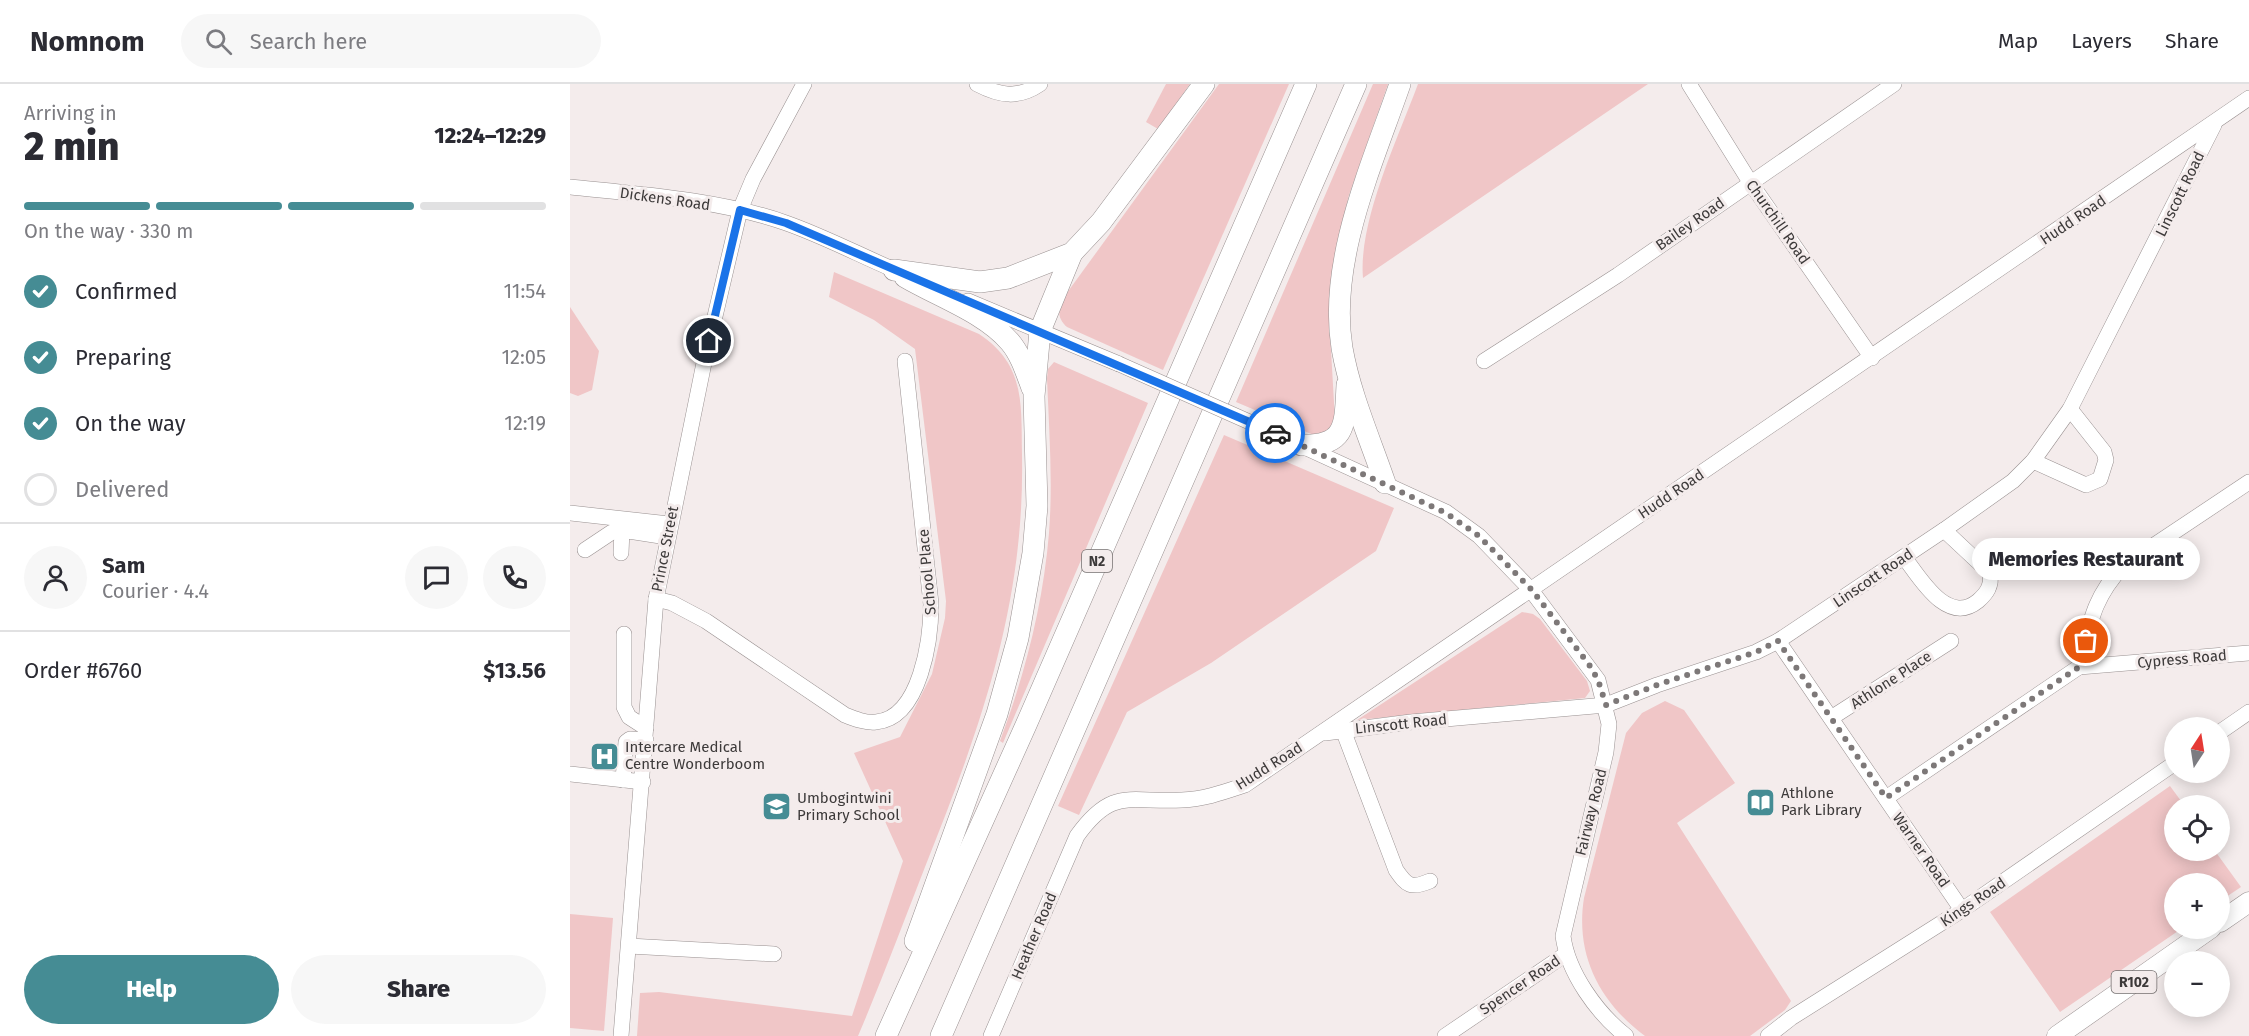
<!DOCTYPE html>
<meta charset="utf-8">
<style>
:root{--surface:#fff;--page:#f7f7f7;--text:#2b2b33;--muted:#7c7c81;--line:#e1e1e2;--accent:#458c94}
body{margin:0;font-family:"Fira Sans",sans-serif;background:var(--page);color:var(--text);height:100vh;display:flex;flex-direction:column;font-size:22px;white-space:nowrap}
*{box-sizing:border-box;margin:0}
p{font-size:20px;color:var(--muted)}
.icon{flex:none;width:33px;height:33px;fill:none;stroke:currentColor;stroke-width:2;stroke-linecap:round;stroke-linejoin:round}
.map{position:relative;flex:1;overflow:hidden}
.side{display:flex;flex-direction:column;background:var(--surface);width:570px}
.side>*{flex:none}
.needle{width:39px;rotate:12deg}
.buttons{position:absolute;left:1594px;top:633px;display:grid;gap:12px}
.buttons a{display:grid;place-items:center;width:66px;height:66px;border-radius:50%;background:var(--surface);box-shadow:0 3px 15px #0003;font-size:30px}
.pin{position:absolute;display:grid;place-items:center;width:51px;height:51px;color:#fff;margin:-26px;border:3px solid #fff;border-radius:50%;box-shadow:0 2px 6px #0007}
.courier{position:absolute;display:grid;place-items:center;width:60px;height:60px;margin:-30px;border:4px solid #1a73e8;border-radius:50%;background:#fff;color:#222;box-shadow:0 2px 8px #0007}
.bubble{position:absolute;height:42px;border-radius:21px;background:var(--surface);box-shadow:0 3px 15px #0003;font-size:20px;font-weight:800;line-height:42px;text-align:center}
.headline em{font-style:normal;font-weight:800}
.headline div{display:flex;flex-direction:column-reverse}
.headline{display:flex;align-items:center;justify-content:space-between;height:102px;padding:0 24px}
h1{font-size:39px;font-weight:800;line-height:45px}
.bar{display:grid;grid-template-columns:repeat(4,1fr);gap:9px 6px;align-content:center;height:72px;padding:0 24px}
.bar i{height:8px;border-radius:4px;background:var(--line)}
.bar .selected{background:var(--accent)}
.bar p{grid-column:span 4}
.line{display:flex;align-items:center;gap:15px;padding:0 24px;border-top:2px solid var(--line)}
.line div{flex:1}
.round{display:grid;place-items:center;flex:none;width:63px;height:63px;border-radius:32px;background:var(--page)}
ol{padding:0 24px;list-style:none}
li{display:flex;align-items:center;gap:18px;height:66px}
li p{margin-inline-start:auto}
li .icon{padding:6px;border-radius:50%;background:var(--accent);color:#fff;stroke-width:4}
li:last-child{color:var(--muted)}
li i{width:33px;height:33px;border:3px solid var(--line);border-radius:50%}
.action{display:flex;gap:12px;margin-top:auto;padding:12px 24px}
.action a{flex:1;height:69px;border-radius:36px;background:var(--accent);color:#fff;font-size:24px;font-weight:800;line-height:69px;text-align:center}
.action a+a{background:var(--page);color:var(--text)}
header{display:flex;align-items:center;gap:36px;box-sizing:border-box;height:84px;padding:0 30px;background:var(--surface);border-bottom:2px solid var(--line)}
header strong{font-size:28px}
nav{display:flex;gap:33px;margin-inline-start:auto;font-size:21px}
.search{width:420px;height:54px;background:var(--page);display:flex;align-items:center;gap:15px;box-sizing:border-box;padding:0 21px;border-radius:33px;color:var(--muted);font-size:22px}
main{display:flex;flex:1;min-height:0}
.map>svg:first-child{display:block}
.green{fill:#f0c6c7}
.lines{fill:none;stroke-linecap:round;stroke-linejoin:round}
.minor-casing{stroke:#999191;stroke-width:16}
.major-casing{stroke:#999191;stroke-width:21}
.highway-casing{stroke:#999191;stroke-width:22}
.minor{stroke:#fff;stroke-width:15}
.major{stroke:#fff;stroke-width:20}
.highway{stroke:#fff;stroke-width:21}
.minor-bridge-casing{stroke:#999191;stroke-width:16;stroke-linecap:butt}
.minor-bridge{stroke:#fff;stroke-width:15}
.done{stroke:#7d7878;stroke-width:6;stroke-dasharray:0 10.8}
.route{stroke:#1a73e8;stroke-width:8}
.labels{text-anchor:middle;stroke-width:6;stroke-linejoin:round;paint-order:stroke}
.shield{fill:#f4ecec;stroke:#746f6f;stroke-width:1.5}
.shield-label{font-size:14px;font-weight:bold;fill:#3d3a3a}
.street-label{font-size:15px;fill:#3d3a3a;stroke:#f4ecec}
.poi-label{font-size:15px;fill:#3d3a3a;stroke:#f4ecec;text-anchor:start}
</style>
<header>
<strong>Nomnom</strong>
<div class="search"><svg class="icon" aria-label="search" viewBox="0 0 24 24"><circle cx="10" cy="10" r="6"/><path d="M15 15l6 6"/></svg>Search here</div>
<nav><a>Map</a><a>Layers</a><a>Share</a></nav>
</header>
<main>
<section class="side">
<div class="headline"><div><h1>2 min</h1><p>Arriving in</p></div><em>12:24–12:29</em></div>
<div class="bar"><i class="selected"></i><i class="selected"></i><i class="selected"></i><i></i><p>On the way · 330 m</p></div>
<ol>
<li><svg class="icon" aria-label="check" viewBox="0 0 24 24"><path d="M5 12l5 5 9-10"/></svg>Confirmed<p>11:54</p></li>
<li><svg class="icon" aria-label="check" viewBox="0 0 24 24"><path d="M5 12l5 5 9-10"/></svg>Preparing<p>12:05</p></li>
<li><svg class="icon" aria-label="check" viewBox="0 0 24 24"><path d="M5 12l5 5 9-10"/></svg>On the way<p>12:19</p></li>
<li><i></i>Delivered</li>
</ol>
<div class="line" style="height:108px"><a class="round"><svg class="icon" aria-label="person" viewBox="0 0 24 24"><circle cx="12" cy="8" r="4"/><path d="M4 21q1-7 8-7t8 7"/></svg></a><div><b>Sam</b><p>Courier · 4.4</p></div><a class="round"><svg class="icon" aria-label="chat" viewBox="0 0 24 24"><path d="M4 5h16v11H9l-5 4z"/></svg></a><a class="round"><svg class="icon" aria-label="phone" viewBox="0 0 24 24"><path d="M5 4h4l2 5-3 2q2 4 5 5l2-3 5 2v4C11 20 4 13 5 4z"/></svg></a></div>
<div class="line" style="height:78px"><div>Order #6760</div><b>$13.56</b></div>
<div class="action"><a>Help</a><a>Share</a></div>
</section>
<div class="map">
<svg width="1679" height="952" viewBox="0 0 1679 952">
<rect width="100%" height="100%" fill="#f4ecec"/>
<!-- green -->
<g class="green">
<polygon points="596,0 620,0 588,45 576,38"/>
<path d="M649 0H719L593 286 497 243C488 235 488 228 491 217Z"/>
<polygon points="803,0 818,0 779,111 767,159 759,231 765,336 757,351 746,352 666,318"/>
<path d="M848 0H1078L793 194C788 138 828 54 848 0Z"/>
<path d="M264 188 409 250C456 281 451 321 452 371 455 522 410 645 355 783 333 839 312 896 288 952H67L70 909 89 908 282 932 333 777 284 669 330 653 362 590 375 534 376 517 345 265 304 236 259 213Z"/>
<polygon points="0,223 29,267 22,306 8,312 0,309"/>
<path d="M484 278 578 319 433 659 430 657C455 590 473 521 479 449 483 397 479 346 477 294L478 285Z"/>
<polygon points="654,351 824,424 806,467 641,579 557,628 509,731 488,722"/>
<polygon points="952,528 963,530 970,535 1017,597 1020,607 1015,614 787,636"/>
<path d="M1095 617 1114 626 1165 699 1107 739 1221 917 1215 926 1180 952H1075C1029 918 1005 870 1014 814L1056 649 1072 629Z"/>
<polygon points="1600,702 1614,721 1605,722 1605,766 1645,767 1671,803 1650,817 1650,800 1605,800 1605,844 1611,845 1490,928 1420,828"/>
<polygon points="0,830 43,834 34,947 0,944"/>
</g>
<g class="lines">
<defs>
<g id="minor">
<path d="M407 0C430 12 448 15 470 0"/>
<polyline points="1119,0 1180,98 1302,274"/>
<path d="M0 103C68 110 152 116 216 139 256 153 295 174 334 190"/>
<polyline points="398,217 549,280"/>
<polyline points="914,277 1048,191 1324,0"/>
<path d="M693 344 876 428 909 452 961 506 1028 596 1039 640 1036 668 993 852C998 889 1027 929 1056 952"/>
<polyline points="1463,377 1516,401 1530,395 1536,376 1534,368 1500,325"/>
<polyline points="0,429 99,440"/>
<polyline points="15,466 42,448 52,446"/>
<polyline points="51,469 52,446 97,453"/>
<path d="M1334 473C1350 494 1377 542 1408 517 1417 509 1422 502 1420 489L1374 446"/>
<path d="M86 515 102 519 136 537 275 631C285 635 295 639 306 638 351 634 361 554 361 520L335 277"/>
<polyline points="54,550 54,623 59,633 76,644"/>
<polyline points="1208,557 1392,826"/>
<path d="M1509 583C1520 541 1522 515 1553 482L1679 398"/>
<polyline points="1509,583 1679,569"/>
<polyline points="1261,634 1381,557"/>
<path d="M773 646 826 786C837 802 841 805 860 797"/>
<polyline points="1650,648 1679,628"/>
<polyline points="755,649 841,638 1036,621 1087,601 1186,568 1208,557 1374,446 1443,397 1463,377 1500,325 1644,41"/>
<polyline points="0,690 73,698"/>
<polyline points="53,696 56,658 60,655 76,656"/>
<polyline points="1316,714 1509,583"/>
<polyline points="59,862 204,870"/>
<polyline points="51,952 86,515 134,279 170,126 183,95 234,0"/>
<path d="M421 952 507 752C543 702 560 719 612 716 635 715 654 708 675 701L1679 14"/>
<polyline points="875,952 996,870"/>
<polyline points="1198,952 1221,934 1392,826 1605,679"/>
</g>
<g id="major">
<polyline points="1650,838 1679,818"/>
<polyline points="1487,952 1641,844"/>
</g>
<g id="highway">
<polyline points="324,186 410,198 438,194 502,169 531,138 634,0"/>
<path d="M335 193C369 213 414 228 440 258 451 271 456 288 462 304"/>
<path d="M731 361C777 363 775 340 777 301"/>
<path d="M815 399C800 355 780 310 772 264 758 177 802 81 830 0"/>
<polyline points="345,857 427,630 448,554 463,469 467,422 464,312 470,247 502,169"/>
<polyline points="316,952 456,641 736,0"/>
<polyline points="371,952 786,0"/>
</g>
</defs>
<!-- minor casing -->
<use href="#minor" class="minor-casing"/>
<!-- major casing -->
<use href="#major" class="major-casing"/>
<!-- highway casing -->
<use href="#highway" class="highway-casing"/>
<!-- minor -->
<use href="#minor" class="minor"/>
<!-- major -->
<use href="#major" class="major"/>
<!-- highway -->
<use href="#highway" class="highway"/>
<defs>
<polyline id="minor-bridge" points="549,280 693,344"/>
</defs>
<!-- minor-bridge casing -->
<use href="#minor-bridge" class="minor-bridge-casing"/>
<!-- minor-bridge -->
<use href="#minor-bridge" class="minor-bridge"/>
</g>
<g class="lines">
<!-- done -->
<polyline class="done" points="705,349 876,429 909,452 962,506 1020,582 1028,596 1036,621 1087,601 1186,568 1208,557 1316,714 1509,583 1516,557"/>
<!-- route -->
<polyline class="route" points="139,257 170,126 216,139 705,349"/>
</g>
<!-- icons -->
<defs>
<symbol id="hospital-square" viewBox="-11 -11 22 22"><rect x="-9" y="-9" width="18" height="18" rx="4" fill="#458c94" stroke="#f4ecec"/><path d="M-5-5h3v3.5h4V-5h3V5h-3V1.5h-4V5h-3Z" fill="#fff"/></symbol>
<symbol id="library-square" viewBox="-11 -11 22 22"><rect x="-9" y="-9" width="18" height="18" rx="4" fill="#458c94" stroke="#f4ecec"/><path d="M-6-4Q-3-5.5-.7-3.5V5Q-3 3-6 4ZM6-4Q3-5.5 .7-3.5V5Q3 3 6 4Z" fill="#fff"/></symbol>
<symbol id="school-square" viewBox="-11 -11 22 22"><rect x="-9" y="-9" width="18" height="18" rx="4" fill="#458c94" stroke="#f4ecec"/><path d="M0-5L7-2L0 1L-7-2ZM-4 1L0 2.5L4 1V4Q0 6-4 4Z" fill="#fff"/></symbol>
</defs>
<g fill-rule="evenodd">
<use href="#hospital-square" x="18" y="656" width="33" height="33"/>
<use href="#library-square" x="1174" y="702" width="33" height="33"/>
<use href="#school-square" x="190" y="706" width="33" height="33"/>
</g>
<g class="labels">
<!-- shield labels -->
<g class="shield">
<rect x="512" y="466" width="30" height="22" rx="4.5"/>
<rect x="1541.5" y="887" width="45" height="22" rx="4.5"/>
</g>
<g class="shield-label">
<text x="527" y="482">N2</text>
<text x="1564" y="903">R102</text>
</g>
<!-- street labels -->
<g class="street-label">
<text transform="translate(1610 110) rotate(-64)" y="5">Linscott Road</text>
<text transform="translate(95 115) rotate(8)" y="5">Dickens Road</text>
<text transform="translate(1503 136) rotate(-34)" y="5">Hudd Road</text>
<text transform="translate(1208 138) rotate(55)" y="5">Churchill Road</text>
<text transform="translate(1120 140) rotate(-35)" y="5">Bailey Road</text>
<text transform="translate(1101 410) rotate(-34)" y="5">Hudd Road</text>
<text transform="translate(95 465) rotate(-79)" y="5">Prince Street</text>
<text transform="translate(357 488) rotate(-95)" y="5">School Place</text>
<text transform="translate(1303 494) rotate(-34)" y="5">Linscott Road</text>
<text transform="translate(1612 575) rotate(-5)" y="5">Cypress Road</text>
<text transform="translate(1321 596) rotate(-33)" y="5">Athlone Place</text>
<text transform="translate(831 640) rotate(-6)" y="5">Linscott Road</text>
<text transform="translate(699 682) rotate(-32)" y="5">Hudd Road</text>
<text transform="translate(1021 728) rotate(-76)" y="5">Fairway Road</text>
<text transform="translate(1351 766) rotate(55)" y="5">Warner Road</text>
<text transform="translate(1403 818) rotate(-34)" y="5">Kings Road</text>
<text transform="translate(464 852) rotate(-67)" y="5">Heather Road</text>
<text transform="translate(950 901) rotate(-34)" y="5">Spencer Road</text>
</g>
<!-- poi labels -->
<g class="poi-label">
<text x="55" y="668">Intercare Medical<tspan x="55" dy="17">Centre Wonderboom</tspan></text>
<text x="1211" y="714">Athlone<tspan x="1211" dy="17">Park Library</tspan></text>
<text x="227" y="719">Umbogintwini<tspan x="227" dy="17">Primary School</tspan></text>
</g>
</g>
</svg>
<div class="buttons">
<a><svg class="needle" viewBox="-14 -14 28 28"><path d="M0-13l5 13h-10z" fill="#e53935"/><path d="M0 13l5-13h-10z" fill="#7c7c81"/></svg></a>
<a><svg class="icon" aria-label="locate" viewBox="0 0 24 24"><circle cx="12" cy="12" r="6"/><path d="M12 2v4M12 18v4M2 12h4M18 12h4"/></svg></a>
<a>+</a>
<a>−</a>
</div>
<div class="pin" style="left:1516px;top:557px;background:#ea580c"><svg class="icon" aria-label="bag" viewBox="0 0 24 24"><path d="M5 8h14l-1 12H6zM9 8a3 3 0 0 1 6 0"/></svg></div>
<div class="pin" style="left:139px;top:257px;background:#1f2937"><svg class="icon" aria-label="home" viewBox="0 0 24 24"><path d="M3 11l9-7 9 7M6 9v11h12V9"/></svg></div>
<div class="courier" style="left:705px;top:349px"><svg class="icon" aria-label="car" viewBox="0 0 24 24"><path d="M5 17H2v-5l4-1 3-4h7l3 4 3 1v5h-3M9 17h6M6 11h13"/><circle cx="7" cy="17" r="2"/><circle cx="17" cy="17" r="2"/></svg></div>
<div class="bubble" style="left:1402px;top:454px;width:228px">Memories Restaurant</div>
</div>
</main>
